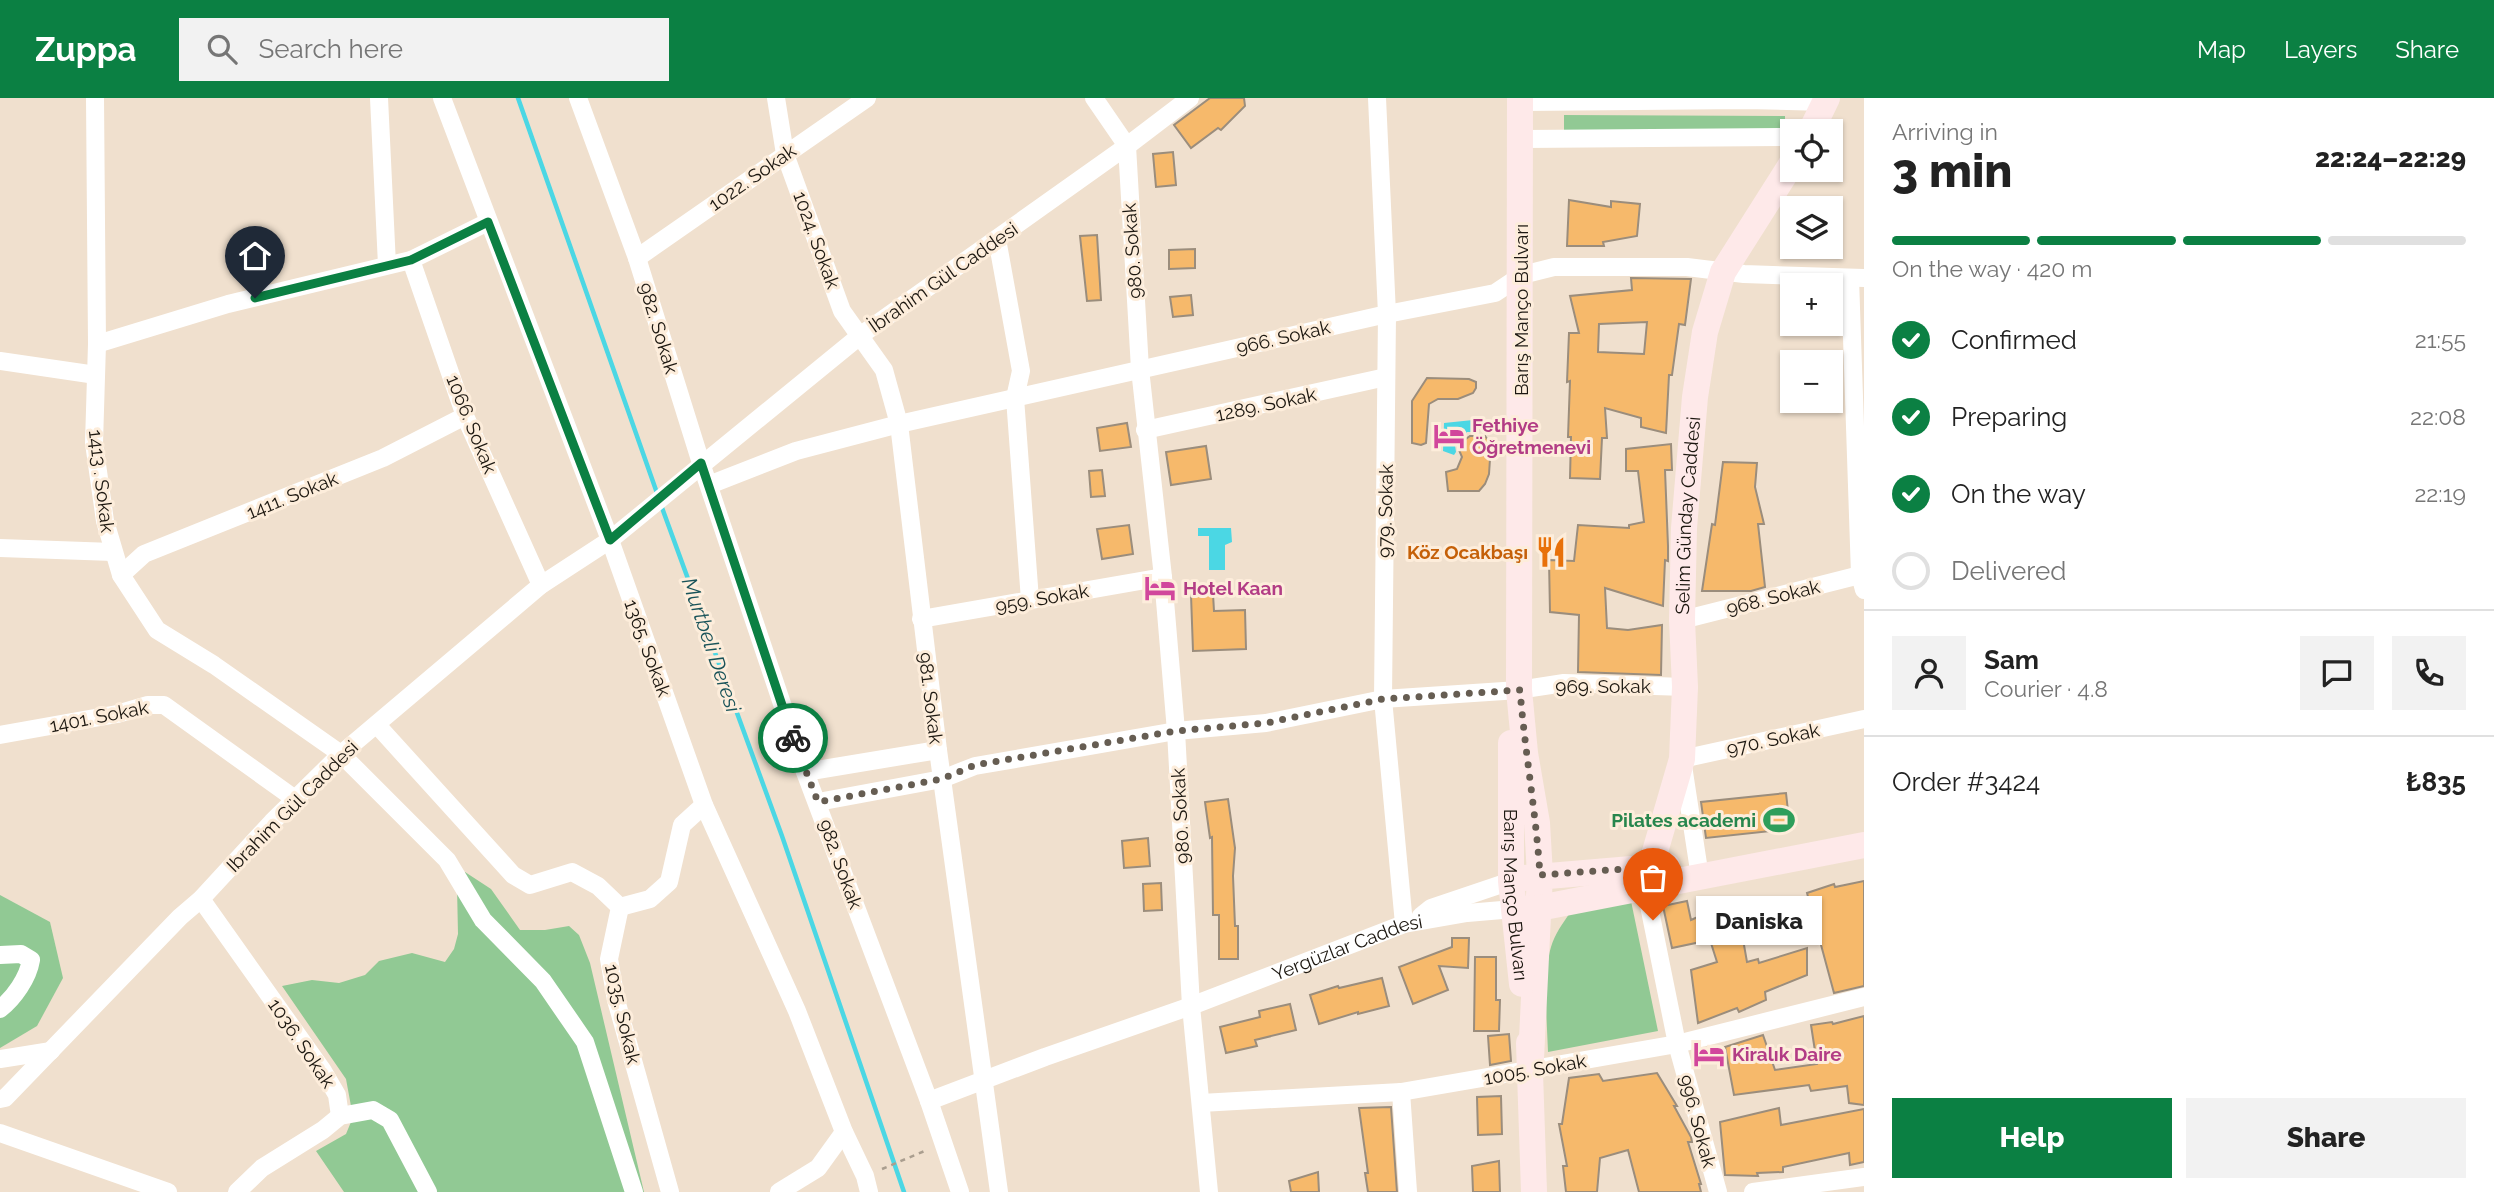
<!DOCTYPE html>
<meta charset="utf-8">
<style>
:root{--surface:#fff;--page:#f2f2f2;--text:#222;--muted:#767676;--line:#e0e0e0;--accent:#0b8043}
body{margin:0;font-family:Raleway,sans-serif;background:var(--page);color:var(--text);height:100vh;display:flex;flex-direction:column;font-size:26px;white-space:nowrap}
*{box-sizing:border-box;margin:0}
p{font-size:23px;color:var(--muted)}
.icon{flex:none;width:38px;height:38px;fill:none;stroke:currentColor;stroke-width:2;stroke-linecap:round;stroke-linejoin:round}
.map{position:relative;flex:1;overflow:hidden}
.details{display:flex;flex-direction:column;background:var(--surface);width:630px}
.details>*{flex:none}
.buttons{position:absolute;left:1780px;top:21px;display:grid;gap:14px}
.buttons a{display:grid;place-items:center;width:63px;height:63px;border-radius:0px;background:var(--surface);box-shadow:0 2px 5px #0004;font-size:35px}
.pin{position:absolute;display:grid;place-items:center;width:60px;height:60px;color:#fff;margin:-72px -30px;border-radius:50% 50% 50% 0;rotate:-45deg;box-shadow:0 0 7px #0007}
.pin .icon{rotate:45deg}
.courier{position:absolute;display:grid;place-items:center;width:70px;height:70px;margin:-35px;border:5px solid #0b8043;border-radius:50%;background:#fff;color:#222;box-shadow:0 2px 9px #0007}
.bubble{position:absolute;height:49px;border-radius:0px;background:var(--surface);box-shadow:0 2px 5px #0004;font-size:23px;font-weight:800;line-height:49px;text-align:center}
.overview em{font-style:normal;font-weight:800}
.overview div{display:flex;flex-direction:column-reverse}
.overview{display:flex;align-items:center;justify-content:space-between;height:119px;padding:0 28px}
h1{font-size:46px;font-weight:800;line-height:52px}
.bar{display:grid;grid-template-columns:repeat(4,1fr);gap:10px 7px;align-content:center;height:84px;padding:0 28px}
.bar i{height:9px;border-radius:5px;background:var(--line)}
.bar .selected{background:var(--accent)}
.bar p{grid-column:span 4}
.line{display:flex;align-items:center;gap:18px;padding:0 28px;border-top:2px solid var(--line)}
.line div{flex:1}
.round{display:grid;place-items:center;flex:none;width:74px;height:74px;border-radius:0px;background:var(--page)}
ol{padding:0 28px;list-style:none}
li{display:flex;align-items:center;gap:21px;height:77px}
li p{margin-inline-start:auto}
li .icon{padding:7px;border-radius:50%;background:var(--accent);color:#fff;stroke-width:4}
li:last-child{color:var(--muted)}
li i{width:38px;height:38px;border:4px solid var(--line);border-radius:50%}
.button{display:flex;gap:14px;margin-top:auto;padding:14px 28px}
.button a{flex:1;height:80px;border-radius:0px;background:var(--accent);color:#fff;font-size:28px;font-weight:800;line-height:80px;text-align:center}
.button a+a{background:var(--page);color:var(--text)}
header{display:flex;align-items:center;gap:42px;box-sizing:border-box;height:98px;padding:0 35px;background:var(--accent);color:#fff}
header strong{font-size:33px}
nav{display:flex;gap:38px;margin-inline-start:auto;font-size:24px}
.search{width:490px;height:63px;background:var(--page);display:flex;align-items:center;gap:18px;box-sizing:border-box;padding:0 24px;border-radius:0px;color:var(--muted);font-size:26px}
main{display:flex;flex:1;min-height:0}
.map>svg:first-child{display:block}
.green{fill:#91c994}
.water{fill:#4bd7e4}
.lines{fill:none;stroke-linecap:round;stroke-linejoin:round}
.stream{stroke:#4bd7e4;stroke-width:4.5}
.building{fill:#f6b96b;stroke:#9b8d7c;stroke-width:2;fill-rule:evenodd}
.path{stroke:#aa9e8f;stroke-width:2.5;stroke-dasharray:5 5;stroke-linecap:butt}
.street{stroke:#fff;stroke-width:18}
.secondary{stroke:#fee9e9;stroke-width:26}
.done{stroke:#665d52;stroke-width:7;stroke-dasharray:0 12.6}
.route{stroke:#0b8043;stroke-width:9}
.labels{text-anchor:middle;stroke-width:6;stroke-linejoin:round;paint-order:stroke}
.street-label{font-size:19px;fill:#1c1710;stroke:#fdeddb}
.hotel-label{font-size:19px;font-weight:bold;fill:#b23c85;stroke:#fdeddb;text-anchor:start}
.food-label{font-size:19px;font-weight:bold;fill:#c56008;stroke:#fdeddb;text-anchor:end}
.leisure-label{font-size:19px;font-weight:bold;fill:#27864d;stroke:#fdeddb;text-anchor:end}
.water-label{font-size:21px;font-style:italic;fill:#195359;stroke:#fdeddb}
</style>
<header>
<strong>Zuppa</strong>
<div class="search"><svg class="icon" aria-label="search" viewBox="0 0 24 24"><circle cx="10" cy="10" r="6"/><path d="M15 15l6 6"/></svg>Search here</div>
<nav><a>Map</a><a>Layers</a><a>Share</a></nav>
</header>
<main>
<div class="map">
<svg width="1864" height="1094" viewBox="0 0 1864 1094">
<rect width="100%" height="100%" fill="#f0e0ce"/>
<!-- green -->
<g class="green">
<polygon points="1564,17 1785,18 1785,33 1564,33"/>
<polygon points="465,774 491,791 520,832 545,832 569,828 579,837 590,865 644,1094 344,1094 316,1053 346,1036 353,1019 346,981 282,888 312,882 339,885 365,877 379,863 412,855 445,864 454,851 458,836 457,789"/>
<polygon points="0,797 50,824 63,880 37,928 0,950"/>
<path d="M1631 803 1658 933 1548 954C1547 925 1543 875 1551 849 1555 836 1562 826 1570 815Z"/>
</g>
<!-- water -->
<g class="water">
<polygon points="1473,322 1474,334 1467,334 1455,347 1456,354 1454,357 1443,353 1444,325"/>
<polygon points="1198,430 1231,430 1232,444 1225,447 1225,472 1209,472 1209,438 1198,438"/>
</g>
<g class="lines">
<!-- stream -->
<g class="stream">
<polyline points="518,0 657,395"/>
<polyline points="661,407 782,738 904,1094"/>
</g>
</g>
<!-- building -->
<g class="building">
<polygon points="1210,0 1244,0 1245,8 1221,32 1218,30 1191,50 1174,27"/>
<polygon points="1173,54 1176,87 1156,89 1153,56"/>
<polygon points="1569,102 1611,109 1611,103 1640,106 1637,138 1603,144 1604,148 1567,148"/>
<polygon points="1097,137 1101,202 1087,203 1080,138"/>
<polygon points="1195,151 1195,170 1169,171 1169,152"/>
<path d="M1631 180 1691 181 1685 227 1679 226 1672 277H1669L1666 335 1641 329V320L1605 310 1607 340H1602L1600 381 1570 380 1571 339H1568L1570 283 1567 284 1569 235H1579L1570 198 1632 192ZM1647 224 1644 256 1598 254 1599 226Z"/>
<polygon points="1191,197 1193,217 1173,219 1170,199"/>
<polygon points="1427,280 1469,281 1476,284 1476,290 1473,295 1458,301 1438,301 1429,306 1426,345 1421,347 1412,345 1412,303"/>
<polygon points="1127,325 1131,349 1100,353 1097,330"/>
<polygon points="1470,338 1485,338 1491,346 1489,376 1485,386 1479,393 1448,393 1446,374 1457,371 1462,359 1459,352 1463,343"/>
<polygon points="1671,346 1672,372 1665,372 1668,448 1668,463 1665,462 1663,508 1605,490 1607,530 1628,532 1662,527 1661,577 1578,574 1579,517 1550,514 1549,462 1574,463 1578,427 1629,430 1629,427 1644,424 1638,373 1626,373 1626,351"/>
<polygon points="1206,348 1211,381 1171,387 1166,354"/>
<polygon points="1723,364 1757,365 1755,389 1764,426 1758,426 1765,489 1751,493 1702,493 1712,426 1715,427"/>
<polygon points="1102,372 1105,398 1091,399 1089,373"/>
<polygon points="1129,427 1133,456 1102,461 1097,431"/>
<polygon points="1213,496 1214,513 1245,512 1246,551 1193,553 1191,497"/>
<polygon points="1786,695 1790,731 1706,740 1701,704"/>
<polygon points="1228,701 1235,750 1233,778 1235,828 1238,828 1238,861 1219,861 1219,817 1213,817 1212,739 1210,740 1205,704"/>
<polygon points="1148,740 1150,768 1124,770 1122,743"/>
<polygon points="1864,783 1864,888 1834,895 1807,795 1834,786 1835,789"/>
<polygon points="1161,785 1162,812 1144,813 1143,786"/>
<polygon points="1736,802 1747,864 1758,861 1759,865 1807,850 1807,877 1765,894 1766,902 1739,914 1737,910 1698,925 1691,872 1717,864 1710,842 1672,850 1663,808 1687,803 1691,822"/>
<polygon points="1452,840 1469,840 1468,870 1439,868 1448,892 1413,906 1399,869 1452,849"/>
<polygon points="1475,859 1496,859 1496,902 1500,902 1499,933 1474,933"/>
<polygon points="1382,880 1389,908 1358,916 1358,914 1319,926 1310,897 1338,888 1339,890"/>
<polygon points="1290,906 1296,932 1255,942 1257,948 1226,955 1220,929 1260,919 1259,913"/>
<polygon points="1864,918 1864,1007 1849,1005 1847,988 1811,993 1809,987 1734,997 1725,949 1763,937 1775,972 1817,966 1811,927 1832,924 1833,926"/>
<polygon points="1509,936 1511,963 1490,967 1488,938"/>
<polygon points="1657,975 1677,1008 1674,1008 1691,1039 1692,1044 1688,1044 1701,1086 1699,1086 1701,1094 1639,1094 1628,1052 1600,1060 1597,1094 1566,1094 1563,1068 1567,1068 1559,1026 1562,1026 1569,980 1599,976 1603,983"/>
<polygon points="1501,998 1502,1036 1478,1037 1477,999"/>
<polygon points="1391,1009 1397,1094 1368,1094 1365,1075 1368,1075 1359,1010"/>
<polygon points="1779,1010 1781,1027 1864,1011 1864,1064 1850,1067 1849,1055 1783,1069 1783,1074 1757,1075 1758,1078 1725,1077 1720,1024"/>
<polygon points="1499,1063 1500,1094 1473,1094 1472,1068"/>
<polygon points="1318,1074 1319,1094 1291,1094 1289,1083"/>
</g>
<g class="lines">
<!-- path -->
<polyline class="path" points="882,1071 927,1052"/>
<!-- street -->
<g class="street">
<polyline points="95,0 97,246 94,345 105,423 121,477 157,532 214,567 341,656 447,762 483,822 543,883 585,944 634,1094"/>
<polyline points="379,0 387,167"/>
<polyline points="442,0 610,442 704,707 797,913 844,1034 865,1078 869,1094"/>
<polyline points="578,0 637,160 701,365 805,674 929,1003 960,1094"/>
<polyline points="776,0 785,56 842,213 884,272 899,326 938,652 999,1094"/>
<polyline points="1094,0 1127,48 1140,271 1163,479 1176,633 1191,908 1209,1094"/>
<polyline points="1377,0 1387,216 1383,601 1404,826"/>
<polyline points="1520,4 1746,2 1825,4"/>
<polyline points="1520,41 1792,39"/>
<polyline points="997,141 1021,273 1015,300 1030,502"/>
<polyline points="637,160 867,0"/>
<polyline points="411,162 465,318 541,487"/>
<polyline points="1850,180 1860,477 1864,492"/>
<polyline points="97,246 228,206 411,162 488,124"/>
<polyline points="0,263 96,277"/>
<polyline points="1145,332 1386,279"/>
<polyline points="709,387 796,353 899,326 1387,216 1495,195 1522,177 1554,169 1687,169 1744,176 1864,180"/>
<polyline points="0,450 113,454"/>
<polyline points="121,477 144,456 383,360 465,318"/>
<polyline points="921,521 1163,479"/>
<polyline points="1682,522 1864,476"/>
<polyline points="377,627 513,777 530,787 572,774 598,788 620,809 609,861 616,902 670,1094"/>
<polyline points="0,637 117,616 148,607 164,607 295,701"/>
<polyline points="805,674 938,652"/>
<polyline points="818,704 942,681 975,668 1176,633 1266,625 1383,601 1519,592 1564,585 1685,589"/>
<polyline points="1700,779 1682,661 1864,621"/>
<polyline points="1645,788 1677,946 1718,1094"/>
<polyline points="201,801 323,973 337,997 340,1018"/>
<polyline points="620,809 650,801 669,784 682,727 704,707"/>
<polyline points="1421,818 1431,810 1511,783"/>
<path d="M0 857 21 856 31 862C28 880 14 900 0 911"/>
<polyline points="0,961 51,953"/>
<polyline points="1401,994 1408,1094"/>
<polyline points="0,1001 5,1000 180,819 201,801 272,724 341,656 541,487 610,442 861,237 1127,48 1190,0"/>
<path id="s1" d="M929 1003 1045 959 1191 908 1404 826 1467 815 1514 811"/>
<polyline points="1201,1005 1401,994 1677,946 1864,899"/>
<polyline points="0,1035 168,1094"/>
<polyline points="237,1094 262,1070 323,1032 340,1018 373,1012 390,1022 428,1094"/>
<polyline points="779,1094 818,1070 844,1034"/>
<polyline points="1753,1094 1864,1079"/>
</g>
<!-- secondary -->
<g class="secondary">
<polyline points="1520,0 1519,592 1525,655 1537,725 1540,777 1531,961"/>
<polyline points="1811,33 1827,0"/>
<path id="s2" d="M1511 645V783L1522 886"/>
<polyline points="1524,780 1667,768"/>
<path id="s3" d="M1645 788 1682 661 1685 589 1682 522 1684 430 1695 299 1705 234 1723 174 1792 65"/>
<polyline points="1523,811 1539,810 1864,747"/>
<polyline points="1529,945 1534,1094"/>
</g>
</g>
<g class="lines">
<!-- done -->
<path class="done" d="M793 640 818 704 942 681 975 667 1176 633 1266 625 1383 601 1520 592C1525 654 1536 715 1540 777L1651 769 1646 788 1653 822"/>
<!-- route -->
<polyline class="route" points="255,200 411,162 488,124 610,442 701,365 793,640"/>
</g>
<!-- icons -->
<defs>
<symbol id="hotel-bare" viewBox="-9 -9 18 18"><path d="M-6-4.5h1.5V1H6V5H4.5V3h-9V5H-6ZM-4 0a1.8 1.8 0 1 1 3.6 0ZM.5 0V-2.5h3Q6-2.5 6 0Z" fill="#d1479c" stroke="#fdeddb" stroke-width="2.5" paint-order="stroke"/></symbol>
<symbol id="restaurant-bare" viewBox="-9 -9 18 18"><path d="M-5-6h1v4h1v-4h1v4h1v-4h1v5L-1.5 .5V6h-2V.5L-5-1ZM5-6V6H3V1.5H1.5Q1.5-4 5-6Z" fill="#e8710a" stroke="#fdeddb" stroke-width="2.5" paint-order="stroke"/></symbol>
<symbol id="stadium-bare" viewBox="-9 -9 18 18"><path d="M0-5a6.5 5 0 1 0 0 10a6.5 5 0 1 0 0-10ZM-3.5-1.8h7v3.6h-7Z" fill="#2e9e5b" stroke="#fdeddb" stroke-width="2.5" paint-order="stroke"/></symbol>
</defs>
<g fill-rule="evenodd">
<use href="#hotel-bare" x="1427" y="316" width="44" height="44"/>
<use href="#restaurant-bare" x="1529" y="432" width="44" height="44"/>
<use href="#hotel-bare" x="1138" y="468" width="44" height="44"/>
<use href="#stadium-bare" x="1757" y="700" width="44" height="44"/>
<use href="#hotel-bare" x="1687" y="934" width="44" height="44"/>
</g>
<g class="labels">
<!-- street labels -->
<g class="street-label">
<text transform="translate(752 79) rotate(-35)" y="7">1022. Sokak</text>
<text transform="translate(817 142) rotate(70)" y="7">1024. Sokak</text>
<text transform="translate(1132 153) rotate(-94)" y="7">980. Sokak</text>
<text transform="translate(943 179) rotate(-35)" y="7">İbrahim Gül Caddesi</text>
<text transform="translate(1521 212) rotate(-90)" y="7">Barış Manço Bulvarı</text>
<text transform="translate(659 230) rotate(73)" y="7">982. Sokak</text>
<text transform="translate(1283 239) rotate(-13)" y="7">966. Sokak</text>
<text transform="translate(1266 306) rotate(-12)" y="7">1289. Sokak</text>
<text transform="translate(472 326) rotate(68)" y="7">1066. Sokak</text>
<text transform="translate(102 383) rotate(83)" y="7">1413 . Sokak</text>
<text transform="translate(292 397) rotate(-22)" y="7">1411. Sokak</text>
<text transform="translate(1385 413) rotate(-89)" y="7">979. Sokak</text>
<text dy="7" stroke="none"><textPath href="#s3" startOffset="376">Selim Günday Caddesi</textPath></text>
<text transform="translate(1773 499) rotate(-14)" y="7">968. Sokak</text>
<text transform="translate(1042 500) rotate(-10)" y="7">959. Sokak</text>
<text transform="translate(648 550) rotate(70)" y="7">1365. Sokak</text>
<text x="1603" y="595">969. Sokak</text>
<text transform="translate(931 600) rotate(83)" y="7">981. Sokak</text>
<text transform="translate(99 618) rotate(-11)" y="7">1401. Sokak</text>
<text transform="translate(1773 641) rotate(-12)" y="7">970. Sokak</text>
<text transform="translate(292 708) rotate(-45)" y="7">Ibrahim Gül Caddesi</text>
<text transform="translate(1180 718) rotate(-93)" y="7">980. Sokak</text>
<text transform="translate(841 766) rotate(70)" y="7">982. Sokak</text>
<text dy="7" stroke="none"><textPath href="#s2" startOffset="152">Barış Manço Bulvarı</textPath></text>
<text dy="7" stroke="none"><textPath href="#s1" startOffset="446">Yergüzlar Caddesi</textPath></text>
<text transform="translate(623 916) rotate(77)" y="7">1035. Sokak</text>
<text transform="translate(302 945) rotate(56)" y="7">1036. Sokak</text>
<text transform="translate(1535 971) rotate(-10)" y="7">1005. Sokak</text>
<text transform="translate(1698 1023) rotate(75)" y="7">996. Sokak</text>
</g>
<!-- hotel labels -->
<g class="hotel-label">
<text x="1472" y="334">Fethiye<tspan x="1472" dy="22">Öğretmenevi</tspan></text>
<text x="1183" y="497">Hotel Kaan</text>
<text x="1732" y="963">Kiralık Daire</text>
</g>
<!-- food labels -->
<g class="food-label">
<text x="1528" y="461">Köz Ocakbaşı</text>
</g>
<!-- leisure labels -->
<g class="leisure-label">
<text x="1756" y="729">Pilates academi</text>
</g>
<!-- water labels -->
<g class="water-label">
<text transform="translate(711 547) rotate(71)" y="7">Murtbeli Deresi</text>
</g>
</g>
</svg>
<div class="buttons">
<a><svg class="icon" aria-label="locate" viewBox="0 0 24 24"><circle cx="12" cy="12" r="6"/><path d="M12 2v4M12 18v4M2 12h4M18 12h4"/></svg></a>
<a><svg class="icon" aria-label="layers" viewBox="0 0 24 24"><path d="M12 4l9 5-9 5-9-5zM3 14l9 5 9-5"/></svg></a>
<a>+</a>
<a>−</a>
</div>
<div class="pin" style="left:1653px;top:822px;background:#ea580c"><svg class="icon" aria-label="bag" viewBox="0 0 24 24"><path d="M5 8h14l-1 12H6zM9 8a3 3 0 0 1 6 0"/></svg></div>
<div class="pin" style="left:255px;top:200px;background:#1f2937"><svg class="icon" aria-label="home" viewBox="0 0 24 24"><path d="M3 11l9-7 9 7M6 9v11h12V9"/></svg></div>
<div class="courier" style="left:793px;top:640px"><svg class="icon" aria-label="bike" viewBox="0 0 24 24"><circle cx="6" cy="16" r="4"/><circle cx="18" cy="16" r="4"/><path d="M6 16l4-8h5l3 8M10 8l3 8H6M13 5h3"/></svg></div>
<div class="bubble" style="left:1696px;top:798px;width:126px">Daniska</div>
</div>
<section class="details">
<div class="overview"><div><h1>3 min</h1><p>Arriving in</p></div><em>22:24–22:29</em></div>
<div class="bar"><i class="selected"></i><i class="selected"></i><i class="selected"></i><i></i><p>On the way · 420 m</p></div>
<ol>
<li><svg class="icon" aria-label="check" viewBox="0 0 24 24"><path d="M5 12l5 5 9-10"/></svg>Confirmed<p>21:55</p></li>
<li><svg class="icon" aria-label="check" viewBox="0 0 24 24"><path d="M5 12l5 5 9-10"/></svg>Preparing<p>22:08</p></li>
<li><svg class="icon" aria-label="check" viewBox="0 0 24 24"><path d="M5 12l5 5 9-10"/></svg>On the way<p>22:19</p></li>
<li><i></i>Delivered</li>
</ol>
<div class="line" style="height:126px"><a class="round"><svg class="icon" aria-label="person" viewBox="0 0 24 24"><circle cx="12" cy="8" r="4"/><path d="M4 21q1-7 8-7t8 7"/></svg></a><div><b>Sam</b><p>Courier · 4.8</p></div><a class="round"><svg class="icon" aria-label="chat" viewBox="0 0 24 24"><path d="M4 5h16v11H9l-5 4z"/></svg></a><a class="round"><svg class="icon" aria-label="phone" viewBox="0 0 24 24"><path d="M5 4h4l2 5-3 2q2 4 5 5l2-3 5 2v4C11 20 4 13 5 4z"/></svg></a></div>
<div class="line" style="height:91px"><div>Order #3424</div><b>₺835</b></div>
<div class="button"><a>Help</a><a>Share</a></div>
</section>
</main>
